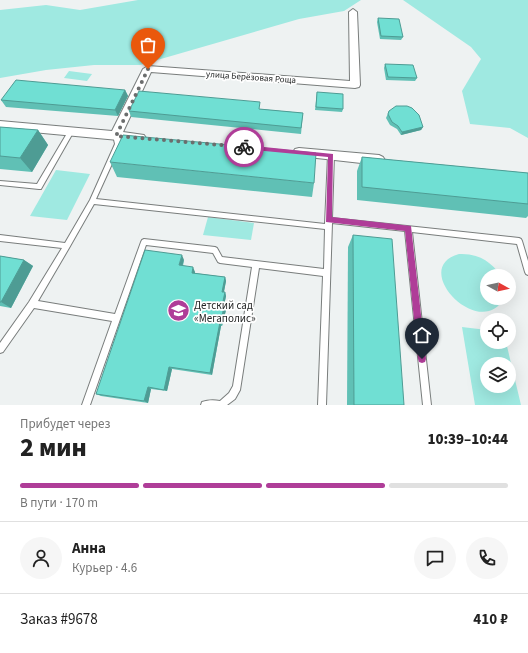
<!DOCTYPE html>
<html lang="ru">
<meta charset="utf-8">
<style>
:root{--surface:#fff;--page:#f6f6f6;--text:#222;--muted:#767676;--line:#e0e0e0;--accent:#af3d98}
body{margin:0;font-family:"Source Sans 3",sans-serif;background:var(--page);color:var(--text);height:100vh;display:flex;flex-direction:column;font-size:15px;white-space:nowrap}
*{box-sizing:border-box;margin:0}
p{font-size:13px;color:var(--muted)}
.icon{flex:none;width:22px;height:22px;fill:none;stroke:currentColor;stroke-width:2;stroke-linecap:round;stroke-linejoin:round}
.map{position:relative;height:405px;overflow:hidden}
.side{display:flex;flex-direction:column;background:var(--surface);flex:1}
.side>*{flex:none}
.needle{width:26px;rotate:98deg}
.tools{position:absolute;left:480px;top:269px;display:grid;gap:8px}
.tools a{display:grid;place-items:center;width:36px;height:36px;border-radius:50%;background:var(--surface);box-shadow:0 4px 16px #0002;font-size:20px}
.pin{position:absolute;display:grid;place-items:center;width:34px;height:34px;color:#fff;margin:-41px -17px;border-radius:50% 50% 50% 0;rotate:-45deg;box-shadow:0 0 4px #0007}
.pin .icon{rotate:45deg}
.courier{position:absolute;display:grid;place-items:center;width:40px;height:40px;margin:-20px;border:3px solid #af3d98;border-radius:50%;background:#fff;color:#222;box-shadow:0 1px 5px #0007}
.overview em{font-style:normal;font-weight:800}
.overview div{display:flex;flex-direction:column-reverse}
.overview{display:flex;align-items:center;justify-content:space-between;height:68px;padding:0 20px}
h1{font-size:26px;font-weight:800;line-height:30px}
.bar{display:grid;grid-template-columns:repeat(4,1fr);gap:6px 4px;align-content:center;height:48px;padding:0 20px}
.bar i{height:5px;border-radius:3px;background:var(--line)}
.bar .current{background:var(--accent)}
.bar p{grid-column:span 4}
.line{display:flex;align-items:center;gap:10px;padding:0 20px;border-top:1px solid var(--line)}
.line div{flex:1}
.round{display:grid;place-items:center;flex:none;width:42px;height:42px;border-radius:21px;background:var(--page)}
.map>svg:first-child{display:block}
.green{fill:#9fe9e1;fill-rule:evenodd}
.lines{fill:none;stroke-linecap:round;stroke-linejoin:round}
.service-casing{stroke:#797d7c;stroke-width:2}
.minor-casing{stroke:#797d7c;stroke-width:2}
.service{fill:#fff;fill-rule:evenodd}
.minor{fill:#fff;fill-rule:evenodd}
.wall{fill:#60c0b5}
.shaded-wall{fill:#4e9c94}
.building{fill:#70dfd3;stroke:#4e9c94}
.route{fill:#af3d98}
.done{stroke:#6b6d6d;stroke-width:4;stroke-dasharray:0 7.2}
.labels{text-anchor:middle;stroke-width:3.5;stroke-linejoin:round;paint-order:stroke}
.far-street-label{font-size:9px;fill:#242626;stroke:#fff}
.poi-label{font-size:11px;fill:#242626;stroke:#fff;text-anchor:start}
</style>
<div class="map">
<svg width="528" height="405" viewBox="0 0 528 405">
<rect width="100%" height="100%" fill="#eef2f2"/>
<!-- green -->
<g class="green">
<polygon points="138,0 361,0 344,11 299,19 140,65 94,65 46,70 0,78 0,10 46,5 80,10"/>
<polygon points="403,0 528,0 528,138 510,128 470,124 462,91 481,59 471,47"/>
<polygon points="69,71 92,74 87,81 64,78"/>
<polygon points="56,170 90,174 67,220 30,216"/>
<polygon points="208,217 254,223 251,240 203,235"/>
<path d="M459 254C477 253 491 261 501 276H487V298H504C481 342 408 268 459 254Z"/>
<path d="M462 327 487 330V342H506L521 405H475ZM487 364H509V386H487Z"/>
</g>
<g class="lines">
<defs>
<g id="service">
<polygon points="71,129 74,131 41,189 39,189 0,185 0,181 37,184 69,130"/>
<path d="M116 133 119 135 121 144 96 199 325 224 328 155 331 153 334 155 332 218 519 238 521 239 522 241 528 261V275L526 274 525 272 517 244 412 232 431 405H423L405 231 332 223 326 405H318L323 276 259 268 240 390 235 399 227 405H201L202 402C208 400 214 400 220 401L229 393 233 386 252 267 220 263 218 262 213 253 146 245 90 405H82L112 321 34 308 3 352 0 353V343L29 302 62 248 0 241V235L65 243 90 200 115 144 113 135ZM94 204 325 229 324 269 222 257 217 248 215 247 144 239 142 240 141 242 115 314 38 301 69 248Z"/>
</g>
<g id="minor">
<polygon points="353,9 357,12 360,85 359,87 355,88 151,72 123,132 144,135 146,138 144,141 140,142 0,129 0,121 112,131 143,69 148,66 350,81 349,12"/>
<polygon points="299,148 379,155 383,157 385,160 383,163 379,165 299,156 295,155 293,152 295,149"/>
</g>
</defs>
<!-- service casing -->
<use href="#service" class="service-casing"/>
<!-- minor casing -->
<use href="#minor" class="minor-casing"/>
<!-- service -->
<use href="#service" class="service"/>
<!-- minor -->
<use href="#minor" class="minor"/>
</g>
<!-- wall -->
<g class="wall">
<polygon points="378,18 403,37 401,40 380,39 377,22"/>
<polygon points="385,64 417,78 415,81 386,80 384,68"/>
<polygon points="125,90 128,96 118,116 6,107 1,100"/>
<polygon points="317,92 343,109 342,112 315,110"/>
<polygon points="260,109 303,113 301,134 131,117 129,111"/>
<polygon points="389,111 423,127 421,130 401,135 397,129 390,125 386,118"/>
<polygon points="0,127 38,130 48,145 32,172 0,169"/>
<polygon points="362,157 528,173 528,216 526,218 357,200 357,171"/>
<polygon points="110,162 314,183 312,197 117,177"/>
<polygon points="353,235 404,405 347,405 348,247"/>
<polygon points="0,256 24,260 33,266 11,308 0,306"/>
<polygon points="184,260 183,266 195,272 195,273 225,277 226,281 224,292 225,292 226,296 224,306 226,310 222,326 221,326 212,375 172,369 167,391 151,389 148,403 101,396 96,394"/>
</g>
<!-- shaded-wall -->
<g class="shaded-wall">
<polygon points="125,90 128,96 118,116 115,110"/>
<polygon points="423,127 421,130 401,135 402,132"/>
<polygon points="38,130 48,145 32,172 20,158"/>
<polygon points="182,255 184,260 181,270 179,265"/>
<polygon points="24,260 33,266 11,308 1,302"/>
<polygon points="193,267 195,272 194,278 192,273"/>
<polygon points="225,277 226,281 223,296 222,292"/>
<polygon points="225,292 226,296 223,310 222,306"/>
<polygon points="224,306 226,310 222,326 221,322"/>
<polygon points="220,322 221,326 212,375 210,373"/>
<polygon points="169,367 172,369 167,391 164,390"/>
<polygon points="148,387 151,389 148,403 144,401"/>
</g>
<!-- building -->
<g class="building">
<polygon points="378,18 399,19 403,37 381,36"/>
<polygon points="385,64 413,65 417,78 388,77"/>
<polygon points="16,80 125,90 115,110 1,100"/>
<polygon points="139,91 260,102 259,109 303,113 301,128 129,111"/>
<polygon points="317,92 343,94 343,109 316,107"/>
<polygon points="396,106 407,106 412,108 419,115 423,127 402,132 398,126 392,122 388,114 389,111"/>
<polygon points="0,127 38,130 20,158 0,156"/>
<polygon points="123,135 316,153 314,183 110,162"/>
<polygon points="362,157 528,173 528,204 362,187"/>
<polygon points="353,235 392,239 404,405 354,405"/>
<polygon points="145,250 182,255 179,265 193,267 192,273 225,277 222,292 225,292 222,306 224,306 221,322 220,322 210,373 169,367 164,390 148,387 144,401 96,394"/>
<polygon points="0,256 24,260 1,302 0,302"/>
</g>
<!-- route -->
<polygon class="route" points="244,145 333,154 332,217 411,226 426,359 425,362 422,363 419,362 418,359 405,231 326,222 328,157 244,149 241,147"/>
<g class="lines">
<!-- done -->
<polyline class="done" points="148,69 116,136 244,147"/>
</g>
<!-- icons -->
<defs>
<symbol id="school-disc" viewBox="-11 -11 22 22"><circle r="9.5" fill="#af3d98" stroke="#fff"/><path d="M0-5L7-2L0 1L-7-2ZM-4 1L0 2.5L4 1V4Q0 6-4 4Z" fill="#fff"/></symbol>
</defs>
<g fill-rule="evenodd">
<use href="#school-disc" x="166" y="298" width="25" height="25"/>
</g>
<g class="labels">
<!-- far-street labels -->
<g class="far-street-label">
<text transform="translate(251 77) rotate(4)" y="3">улица Берёзовая Роща</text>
</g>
<!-- poi labels -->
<g class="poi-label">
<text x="194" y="309">Детский сад<tspan x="194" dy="13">«Мегаполис»</tspan></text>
</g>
</g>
</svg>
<div class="tools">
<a><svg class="needle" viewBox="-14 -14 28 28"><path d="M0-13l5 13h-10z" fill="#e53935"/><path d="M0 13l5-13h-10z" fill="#767676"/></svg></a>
<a><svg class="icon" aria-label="locate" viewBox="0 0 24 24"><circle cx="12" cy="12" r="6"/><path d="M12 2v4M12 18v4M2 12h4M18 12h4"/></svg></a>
<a><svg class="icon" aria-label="layers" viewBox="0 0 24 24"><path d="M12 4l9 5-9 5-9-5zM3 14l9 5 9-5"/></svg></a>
</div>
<div class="pin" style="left:148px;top:69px;background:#ea580c"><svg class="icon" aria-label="bag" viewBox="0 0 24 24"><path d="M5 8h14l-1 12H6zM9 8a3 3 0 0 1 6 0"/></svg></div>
<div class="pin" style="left:422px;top:359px;background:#1f2937"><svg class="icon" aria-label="home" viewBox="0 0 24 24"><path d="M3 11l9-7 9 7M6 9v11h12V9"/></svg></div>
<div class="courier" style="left:244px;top:147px"><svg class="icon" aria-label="bike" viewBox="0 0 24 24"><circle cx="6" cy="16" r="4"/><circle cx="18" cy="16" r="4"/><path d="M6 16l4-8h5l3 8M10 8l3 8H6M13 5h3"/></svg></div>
</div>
<section class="side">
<div class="overview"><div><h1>2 мин</h1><p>Прибудет через</p></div><em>10:39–10:44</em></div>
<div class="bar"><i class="current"></i><i class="current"></i><i class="current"></i><i></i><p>В пути · 170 m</p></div>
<div class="line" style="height:72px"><a class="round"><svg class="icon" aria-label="person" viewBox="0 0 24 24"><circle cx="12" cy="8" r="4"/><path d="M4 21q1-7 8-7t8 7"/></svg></a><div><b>Анна</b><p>Курьер · 4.6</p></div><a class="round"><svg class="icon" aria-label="chat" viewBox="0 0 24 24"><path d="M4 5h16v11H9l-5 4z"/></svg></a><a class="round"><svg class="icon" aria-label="phone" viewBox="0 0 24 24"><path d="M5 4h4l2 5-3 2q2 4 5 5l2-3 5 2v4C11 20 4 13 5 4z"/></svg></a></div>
<div class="line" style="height:52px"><div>Заказ #9678</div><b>410 ₽</b></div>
</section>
